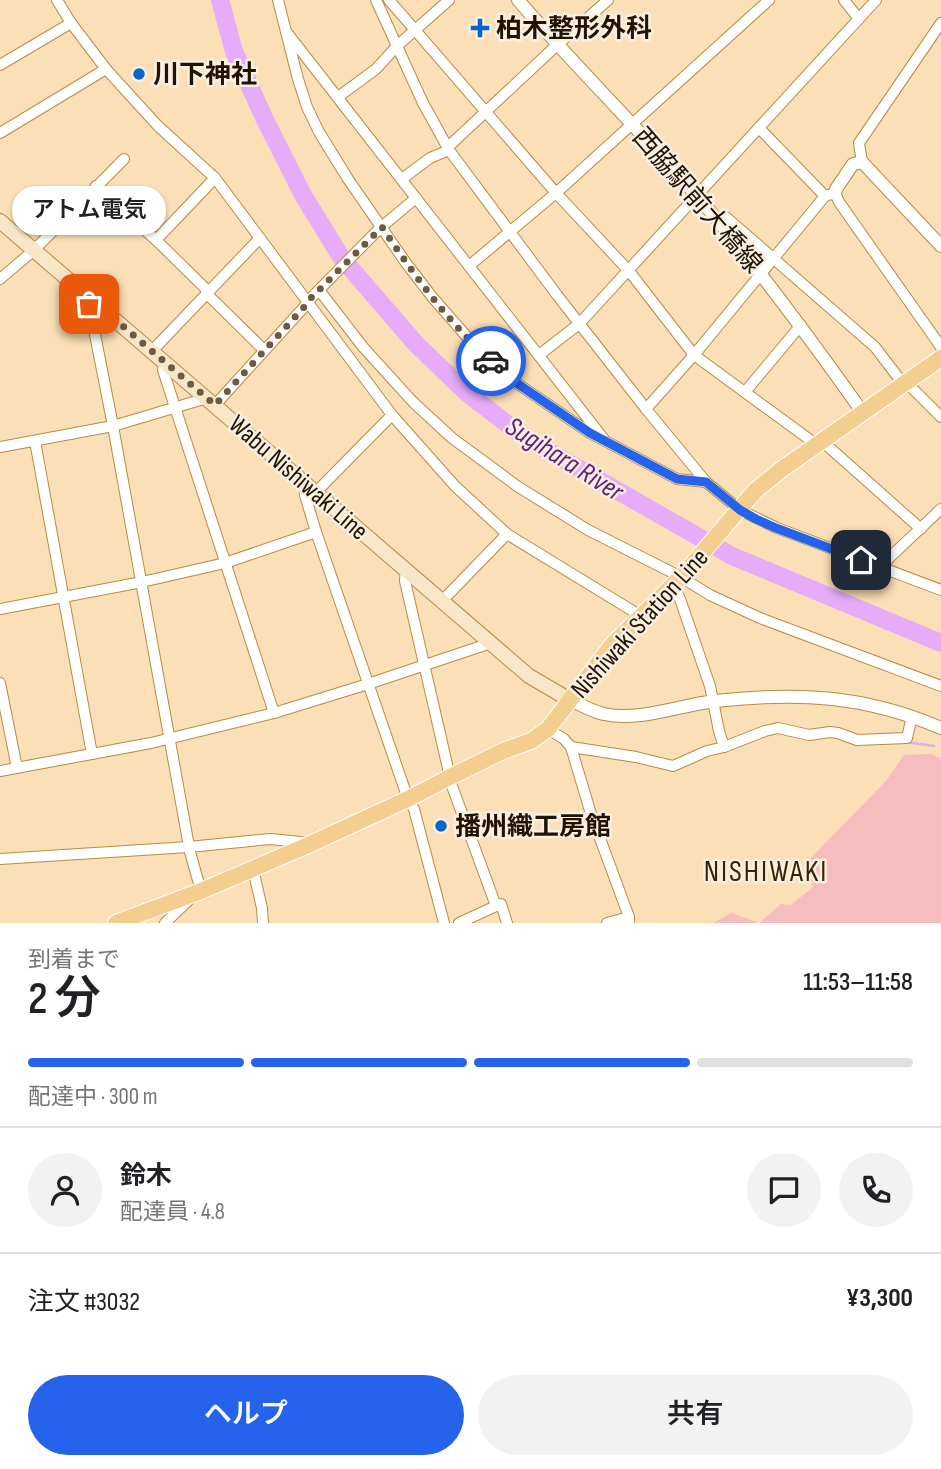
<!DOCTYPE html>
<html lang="ja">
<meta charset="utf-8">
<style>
:root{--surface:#fff;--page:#f2f2f2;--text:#202124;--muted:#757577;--line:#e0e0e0;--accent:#2563eb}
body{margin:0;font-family:"Sofia Sans Condensed","Noto Sans JP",sans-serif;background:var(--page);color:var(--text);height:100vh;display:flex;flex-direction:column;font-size:26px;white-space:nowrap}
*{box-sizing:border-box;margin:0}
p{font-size:23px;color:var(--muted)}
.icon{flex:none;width:38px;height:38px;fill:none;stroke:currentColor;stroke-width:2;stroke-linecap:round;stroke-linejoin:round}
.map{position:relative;height:923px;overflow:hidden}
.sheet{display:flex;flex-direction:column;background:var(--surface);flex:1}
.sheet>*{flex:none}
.pin{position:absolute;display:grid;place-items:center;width:60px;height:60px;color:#fff;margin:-30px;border-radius:14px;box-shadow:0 4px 10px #0006}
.courier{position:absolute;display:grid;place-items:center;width:70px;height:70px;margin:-35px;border:5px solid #2563eb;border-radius:50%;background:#fff;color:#222;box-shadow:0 2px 9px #0007}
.bubble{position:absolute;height:49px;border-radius:24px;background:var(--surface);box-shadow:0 2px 5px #0004;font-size:23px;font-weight:600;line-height:49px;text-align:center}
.overview em{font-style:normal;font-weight:600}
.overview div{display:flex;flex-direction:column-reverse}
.overview{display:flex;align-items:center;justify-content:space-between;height:119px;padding:0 28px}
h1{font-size:46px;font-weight:600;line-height:52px}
.bar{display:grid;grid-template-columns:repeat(4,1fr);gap:10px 7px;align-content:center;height:84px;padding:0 28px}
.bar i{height:9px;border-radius:5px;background:var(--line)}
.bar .current{background:var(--accent)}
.bar p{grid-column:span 4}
.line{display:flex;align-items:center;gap:18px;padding:0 28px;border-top:2px solid var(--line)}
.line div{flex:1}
.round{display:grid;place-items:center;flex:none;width:74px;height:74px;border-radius:37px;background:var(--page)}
.primary-button{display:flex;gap:14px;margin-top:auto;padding:14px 28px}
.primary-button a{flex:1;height:80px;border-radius:42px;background:var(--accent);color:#fff;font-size:28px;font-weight:600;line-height:80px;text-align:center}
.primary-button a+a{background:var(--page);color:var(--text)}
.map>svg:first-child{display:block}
.green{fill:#f7bcbd}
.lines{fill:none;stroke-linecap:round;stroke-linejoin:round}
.stream{stroke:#e6acfa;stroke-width:2.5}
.river{stroke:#e6acfa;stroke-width:18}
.minor-casing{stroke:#b78b45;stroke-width:12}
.tertiary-casing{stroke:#b78b45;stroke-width:14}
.secondary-casing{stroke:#b78b45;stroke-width:16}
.primary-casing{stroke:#fff;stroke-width:18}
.minor{stroke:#fff;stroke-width:10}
.tertiary{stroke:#fff;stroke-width:12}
.secondary{stroke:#f9e6c7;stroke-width:14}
.primary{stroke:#f3ce8f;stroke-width:16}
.done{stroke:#6d5a40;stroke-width:7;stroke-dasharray:0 12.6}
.route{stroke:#2563eb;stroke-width:9}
.poi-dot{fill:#0964ce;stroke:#f9efe2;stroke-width:2.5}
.labels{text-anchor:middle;stroke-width:5;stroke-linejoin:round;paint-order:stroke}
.poi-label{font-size:26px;font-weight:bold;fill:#201300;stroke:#f9efe2;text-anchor:start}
.street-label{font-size:26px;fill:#201300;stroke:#f9efe2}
.water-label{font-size:28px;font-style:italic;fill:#631d78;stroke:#f9efe2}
.quarter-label{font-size:30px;letter-spacing:2px;fill:#3a2400;stroke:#f9efe2}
</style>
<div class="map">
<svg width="941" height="923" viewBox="0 0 941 923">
<rect width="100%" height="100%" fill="#fbdfb6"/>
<!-- green -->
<polygon class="green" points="932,754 941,759 941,923 713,923 732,913 759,923 781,904 791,905 813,887 808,861 886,781 904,755"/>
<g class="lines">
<!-- stream -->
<polyline class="stream" points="906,742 934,746"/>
<!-- river -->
<polyline class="river" points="220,0 234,51 265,120 303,195 341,257 416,344 467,393 527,439 732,556 941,643"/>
<defs>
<g id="minor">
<polyline points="57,0 71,23 106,69 158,126 215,178 392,415 455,486 507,534 641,616"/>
<polyline points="278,0 298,79 307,107 319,132 348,179 406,263 433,298 475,346 512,380 590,433 677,479 706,482 740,510 777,528 941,590"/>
<polyline points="376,0 423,103 449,150 557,295 646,409 706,482"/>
<polyline points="389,0 556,193 629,271 694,355 817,445"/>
<polyline points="844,0 859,19"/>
<polyline points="288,34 603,438"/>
<polyline points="0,65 71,23"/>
<polyline points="338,97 376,69 397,46 449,0"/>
<polyline points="759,128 825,196"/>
<polyline points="0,133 106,69"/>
<polyline points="448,147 557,45 608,0"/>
<polyline points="862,162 859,143 941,23"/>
<polyline points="402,179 430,158 449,150"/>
<polyline points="96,186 156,240 208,291"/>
<polyline points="714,217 727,218 875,347 904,385"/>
<polyline points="156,240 215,178"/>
<polyline points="469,266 556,193 769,0"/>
<polyline points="0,279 33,251 124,159"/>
<polyline points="319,290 363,347 413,402 452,438 517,486 588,530 681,577 710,595 760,618 941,686"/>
<polyline points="206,293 264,350"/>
<polyline points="90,298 89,304 113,426 190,852 201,891"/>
<polyline points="152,351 259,239"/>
<polyline points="539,355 579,324 876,0"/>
<polyline points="165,362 163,370 274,713"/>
<polyline points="907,383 941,417"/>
<polyline points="745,392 801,325"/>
<polyline points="215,405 305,306 310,299 379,229 416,198"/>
<polyline points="646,409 694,355 825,196 835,193 839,202 941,347"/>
<polyline points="35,441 92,754"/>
<polyline points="822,441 921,529"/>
<polyline points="0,447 113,426 207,398"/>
<polyline points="307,486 305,495 316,532 408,799 414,809 444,923"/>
<polyline points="315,493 392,415"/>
<polyline points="882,568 889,558 941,509"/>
<polyline points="406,569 405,581 452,786 496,906 459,923"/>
<polyline points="674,585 680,599 710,686 719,731 724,747"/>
<polyline points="442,601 507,534"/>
<polyline points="0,609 142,582 225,563 316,532"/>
<polyline points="0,683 17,768"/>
<polyline points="548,729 564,739 571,747 591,814 629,917 629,923"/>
<polyline points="571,747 636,757 673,766 707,751 724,747 765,731 778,728 809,735 830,732 838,733 857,740 907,738 912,716"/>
<polyline points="0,771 151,743 274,713 368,684 491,643"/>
<polyline points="0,859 189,847 270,839 301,842 306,846"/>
<polyline points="253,869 262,908 263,923"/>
<polyline points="496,906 501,904 507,923"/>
<polyline points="165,923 192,897"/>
<polyline points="607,923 629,917"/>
</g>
<g id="tertiary">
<path d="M518 0C576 67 640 130 698 197 757 266 810 338 863 413"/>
<polyline points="835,193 836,189 853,164 862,162 941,246"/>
<path d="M570 700C580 704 593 712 604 714 638 722 681 705 715 701 798 692 864 695 941 728"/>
</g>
<polyline id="secondary" points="0,221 529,676 570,700"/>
<polyline id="primary" points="116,923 201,891 306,846 408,799 450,777 503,751 531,741 548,729 612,645 685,573 755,491 782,469 941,358"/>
</defs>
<!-- minor casing -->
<use href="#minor" class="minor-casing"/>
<!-- tertiary casing -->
<use href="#tertiary" class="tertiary-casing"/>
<!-- secondary casing -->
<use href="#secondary" class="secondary-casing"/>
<!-- primary casing -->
<use href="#primary" class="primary-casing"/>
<!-- minor -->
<use href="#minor" class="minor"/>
<!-- tertiary -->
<use href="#tertiary" class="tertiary"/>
<!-- secondary -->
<use href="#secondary" class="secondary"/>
<!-- primary -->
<use href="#primary" class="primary"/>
</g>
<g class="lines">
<!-- done -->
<path class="done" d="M89 304 90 298 215 405 305 306 310 299 382 227C414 275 448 322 491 361"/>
<!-- route -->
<polyline class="route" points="491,361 512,380 590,433 677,479 706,482 740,510 756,519 776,528 861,560"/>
</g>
<!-- markers -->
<g class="poi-dot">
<path d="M476.5 17.5h7v7h7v7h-7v7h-7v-7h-7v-7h7z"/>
<circle cx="139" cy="74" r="7"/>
<circle cx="441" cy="826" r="7"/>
</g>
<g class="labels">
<!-- poi labels -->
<g class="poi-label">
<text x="496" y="37">柏木整形外科</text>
<text x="153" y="83">川下神社</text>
<text x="455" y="835">播州織工房館</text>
</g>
<!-- street labels -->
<g class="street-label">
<text transform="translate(698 200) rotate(49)" y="9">西脇駅前大橋線</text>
<text transform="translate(299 477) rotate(41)" y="9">Wabu Nishiwaki Line</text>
<text transform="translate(639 623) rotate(-48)" y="9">Nishiwaki Station Line</text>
</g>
<!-- water labels -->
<g class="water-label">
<text transform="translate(565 458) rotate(32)" y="10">Sugihara River</text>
</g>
<!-- quarter labels -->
<g class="quarter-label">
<text x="766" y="881">NISHIWAKI</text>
</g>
</g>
</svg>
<div class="pin" style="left:89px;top:304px;background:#ea580c"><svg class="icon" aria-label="bag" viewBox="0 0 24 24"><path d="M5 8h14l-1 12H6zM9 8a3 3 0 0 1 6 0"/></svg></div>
<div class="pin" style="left:861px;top:560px;background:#1f2937"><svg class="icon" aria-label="home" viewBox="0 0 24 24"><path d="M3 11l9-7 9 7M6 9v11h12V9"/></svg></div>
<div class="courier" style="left:491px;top:361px"><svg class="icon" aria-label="car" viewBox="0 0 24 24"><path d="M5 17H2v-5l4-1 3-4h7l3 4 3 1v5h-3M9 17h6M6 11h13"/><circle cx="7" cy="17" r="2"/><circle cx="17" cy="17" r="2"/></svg></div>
<div class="bubble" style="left:12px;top:186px;width:154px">アトム電気</div>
</div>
<section class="sheet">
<div class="overview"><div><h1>2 分</h1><p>到着まで</p></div><em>11:53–11:58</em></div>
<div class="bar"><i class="current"></i><i class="current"></i><i class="current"></i><i></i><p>配達中 · 300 m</p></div>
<div class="line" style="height:126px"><a class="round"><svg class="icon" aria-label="person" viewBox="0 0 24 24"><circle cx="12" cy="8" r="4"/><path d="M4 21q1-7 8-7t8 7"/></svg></a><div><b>鈴木</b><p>配達員 · 4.8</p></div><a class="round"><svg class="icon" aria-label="chat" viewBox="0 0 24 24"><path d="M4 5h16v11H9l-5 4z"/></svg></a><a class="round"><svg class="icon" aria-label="phone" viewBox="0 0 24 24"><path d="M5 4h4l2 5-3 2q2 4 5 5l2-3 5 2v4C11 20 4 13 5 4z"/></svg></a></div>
<div class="line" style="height:91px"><div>注文 #3032</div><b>¥3,300</b></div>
<div class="primary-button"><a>ヘルプ</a><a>共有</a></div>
</section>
